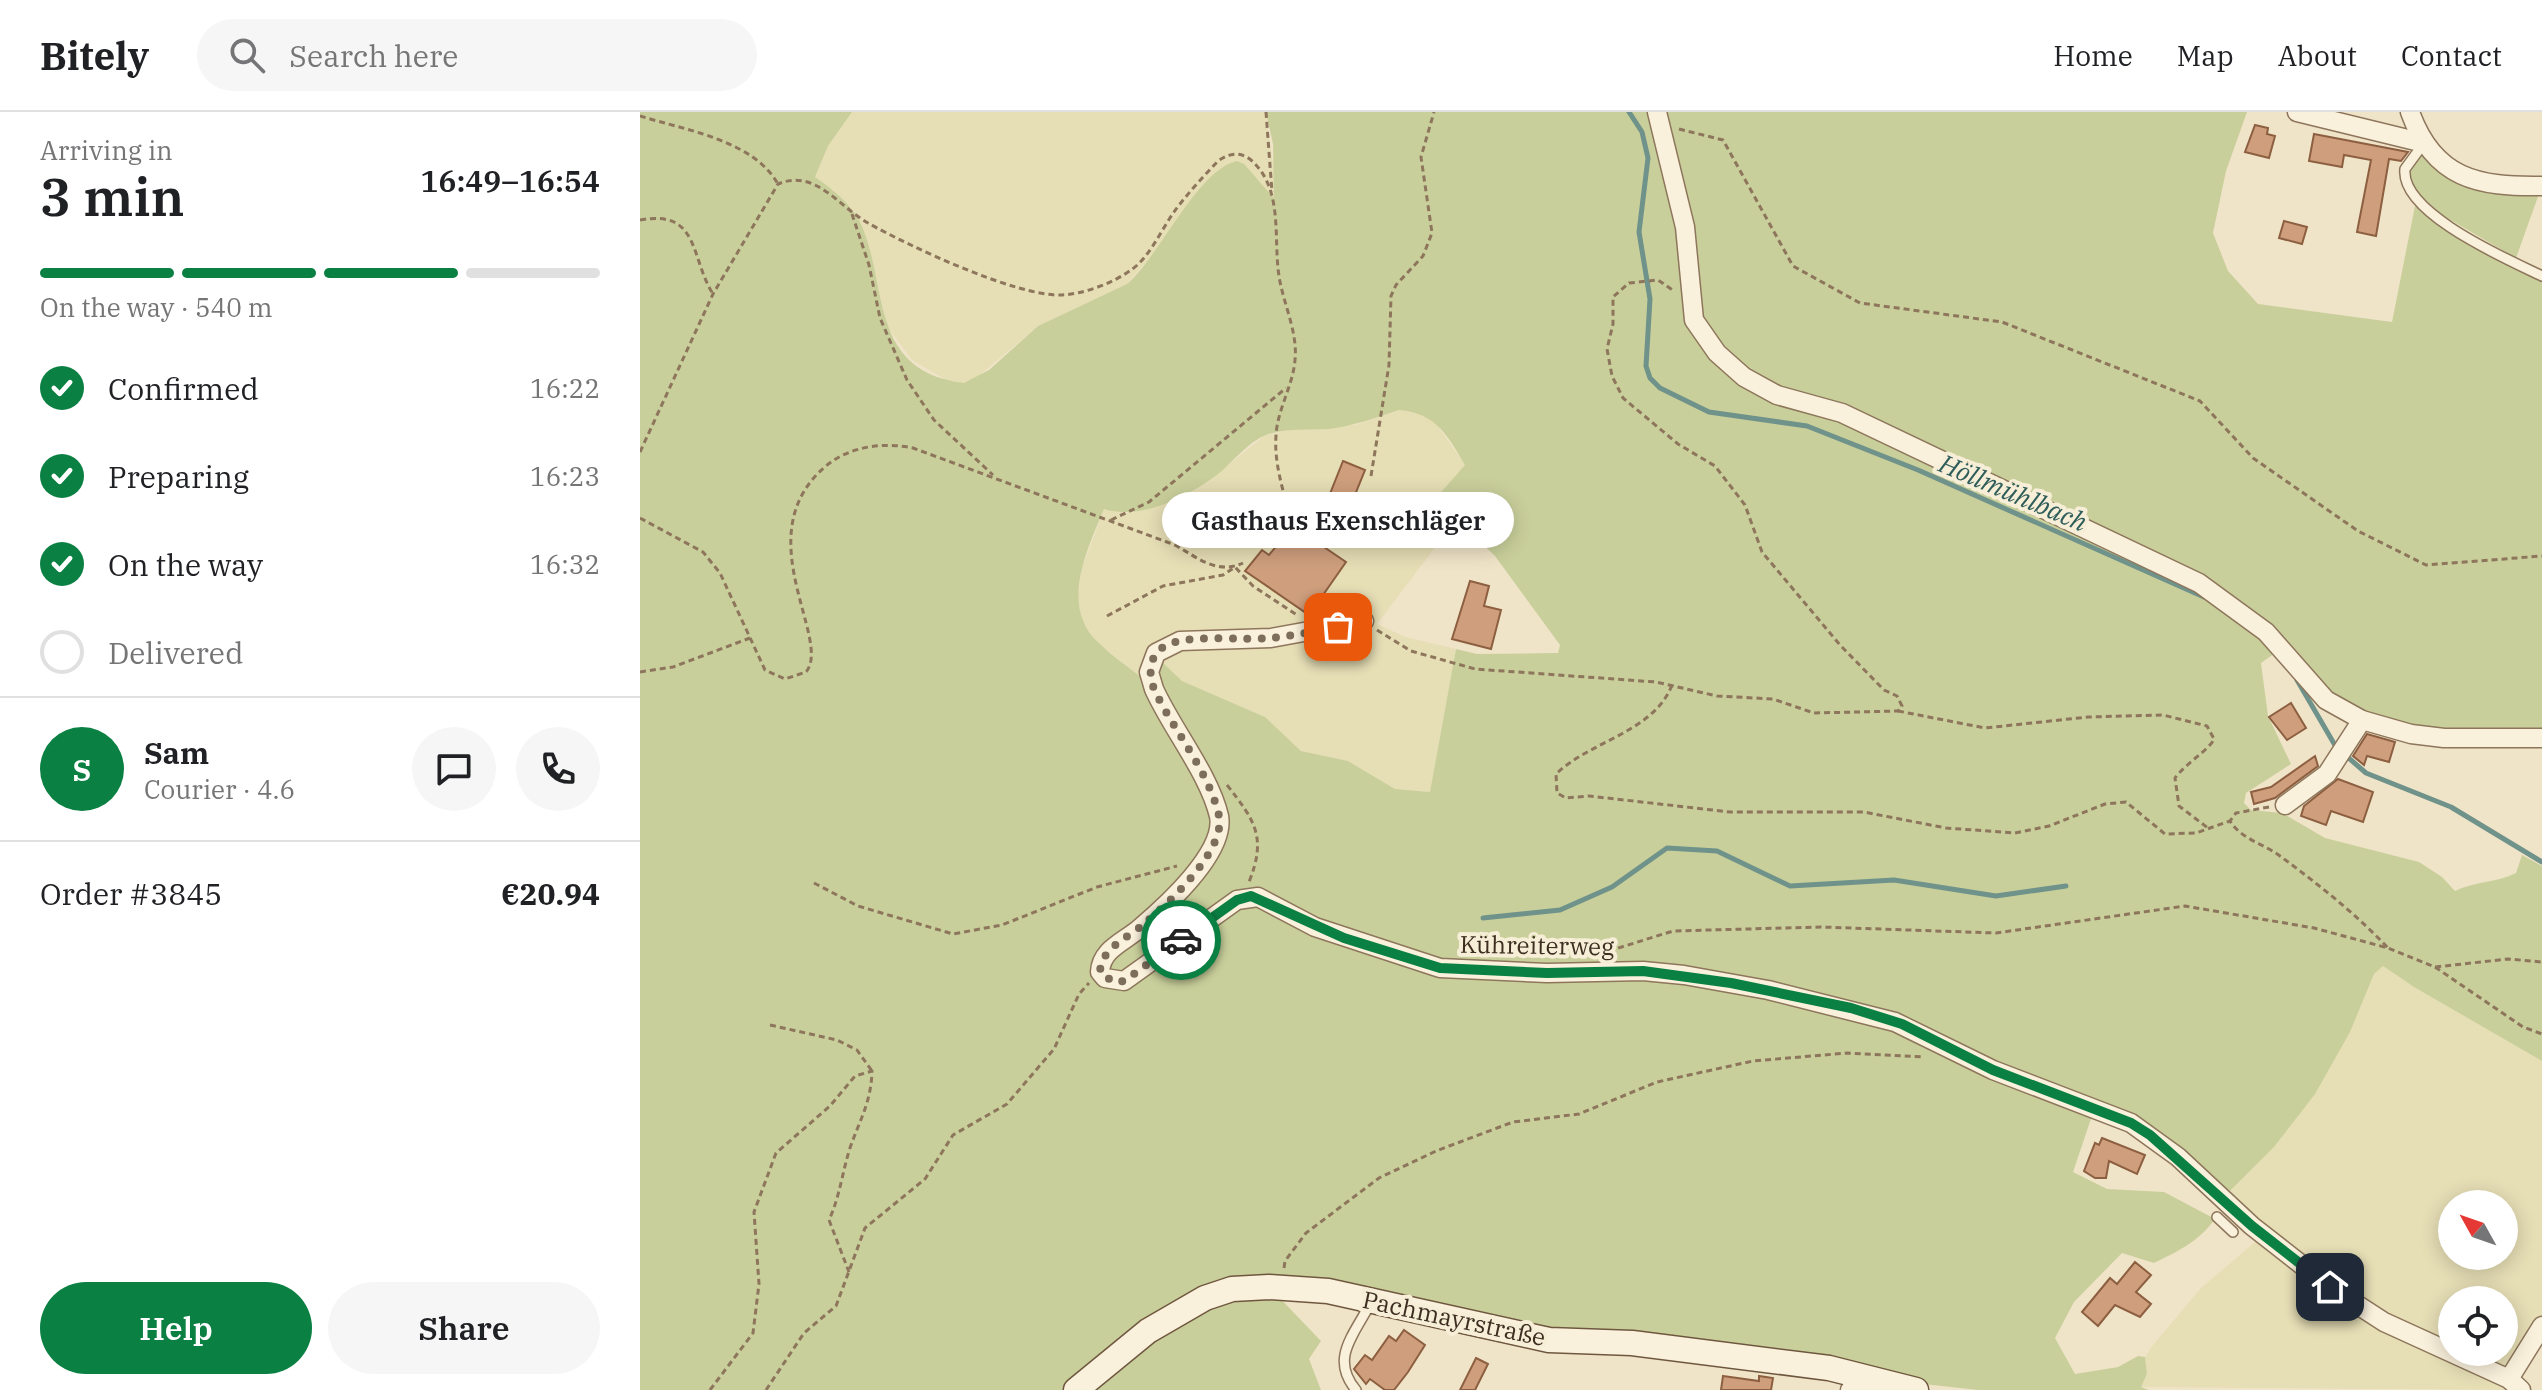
<!DOCTYPE html>
<meta charset="utf-8">
<style>
:root{--surface:#fff;--page:#f6f6f6;--text:#202124;--muted:#757577;--line:#e0e0e0;--accent:#0b8043}
body{margin:0;font-family:"IBM Plex Serif",serif;background:var(--page);color:var(--text);height:100vh;display:flex;flex-direction:column;font-size:30px;white-space:nowrap}
*{box-sizing:border-box;margin:0}
p{font-size:26px;color:var(--muted)}
.icon{flex:none;width:44px;height:44px;fill:none;stroke:currentColor;stroke-width:2;stroke-linecap:round;stroke-linejoin:round}
.map{position:relative;flex:1;overflow:hidden}
.sheet{display:flex;flex-direction:column;background:var(--surface);width:640px}
.sheet>*{flex:none}
.needle{width:52px;rotate:310deg}
.controls{position:absolute;left:1798px;top:1078px;display:grid;gap:16px}
.controls a{display:grid;place-items:center;width:80px;height:80px;border-radius:50%;background:var(--surface);box-shadow:0 4px 20px #0003;font-size:40px}
.pin{position:absolute;display:grid;place-items:center;width:68px;height:68px;color:#fff;margin:-34px;border-radius:16px;box-shadow:0 4px 12px #0006}
.courier{position:absolute;display:grid;place-items:center;width:80px;height:80px;margin:-40px;border:6px solid #0b8043;border-radius:50%;background:#fff;color:#222;box-shadow:0 2px 10px #0007}
.bubble{position:absolute;height:56px;border-radius:28px;background:var(--surface);box-shadow:0 4px 20px #0003;font-size:26px;font-weight:600;line-height:56px;text-align:center}
.summary em{font-style:normal;font-weight:600}
.summary div{display:flex;flex-direction:column-reverse}
.summary{display:flex;align-items:center;justify-content:space-between;height:136px;padding:0 40px}
h1{font-size:52px;font-weight:600;line-height:60px}
.bar{display:grid;grid-template-columns:repeat(4,1fr);gap:12px 8px;align-content:center;height:96px;padding:0 40px}
.bar i{height:10px;border-radius:6px;background:var(--line)}
.bar .on{background:var(--accent)}
.bar p{grid-column:span 4}
.line{display:flex;align-items:center;gap:20px;padding:0 40px;border-top:2px solid var(--line)}
.line div{flex:1}
.round{display:grid;place-items:center;flex:none;width:84px;height:84px;border-radius:42px;background:var(--page)}
ol{padding:0 40px;list-style:none}
li{display:flex;align-items:center;gap:24px;height:88px}
li p{margin-inline-start:auto}
li .icon{padding:8px;border-radius:50%;background:var(--accent);color:#fff;stroke-width:4}
li:last-child{color:var(--muted)}
li i{width:44px;height:44px;border:4px solid var(--line);border-radius:50%}
.cta{display:flex;gap:16px;margin-top:auto;padding:16px 40px}
.cta a{flex:1;height:92px;border-radius:48px;background:var(--accent);color:#fff;font-size:32px;font-weight:600;line-height:92px;text-align:center}
.cta a+a{background:var(--page);color:var(--text)}
header{display:flex;align-items:center;gap:48px;box-sizing:border-box;height:112px;padding:0 40px;background:var(--surface);border-bottom:2px solid var(--line)}
header strong{font-size:38px}
nav{display:flex;gap:44px;margin-inline-start:auto;font-size:28px}
.search{width:560px;height:72px;background:var(--page);display:flex;align-items:center;gap:20px;box-sizing:border-box;padding:0 28px;border-radius:44px;color:var(--muted);font-size:30px}
main{display:flex;flex:1;min-height:0}
.map>svg:first-child{display:block}
.farmland{fill:#e6deb5;fill-rule:evenodd}
.green{fill:#c9cf9b;fill-rule:evenodd}
.lines{fill:none;stroke-linecap:round;stroke-linejoin:round}
.stream{stroke:#6f938a;stroke-width:5}
.building{fill:#cf9f7d;stroke:#8d5f41;stroke-width:2}
.lane-casing{stroke:#8d765c;stroke-width:12}
.street-casing{stroke:#8d765c;stroke-width:21}
.secondary-casing{stroke:#6f573f;stroke-width:27}
.path{stroke:#8d765c;stroke-width:3;stroke-dasharray:6 4;stroke-linecap:butt}
.lane{stroke:#faf1dc;stroke-width:9}
.street{stroke:#faf1dc;stroke-width:18}
.secondary{stroke:#faf1dc;stroke-width:24}
.done{stroke:#7c6e5b;stroke-width:8;stroke-dasharray:0 14.4}
.route{stroke:#0b8043;stroke-width:10}
.labels{text-anchor:middle;stroke-width:8;stroke-linejoin:round;paint-order:stroke}
.street-label{font-size:24px;fill:#3d2e20;stroke:#f7eed8}
.water-label{font-size:26px;font-style:italic;fill:#2f5d5a;stroke:#f7eed8}
</style>
<header>
<strong>Bitely</strong>
<div class="search"><svg class="icon" aria-label="search" viewBox="0 0 24 24"><circle cx="10" cy="10" r="6"/><path d="M15 15l6 6"/></svg>Search here</div>
<nav><a>Home</a><a>Map</a><a>About</a><a>Contact</a></nav>
</header>
<main>
<section class="sheet">
<div class="summary"><div><h1>3 min</h1><p>Arriving in</p></div><em>16:49–16:54</em></div>
<div class="bar"><i class="on"></i><i class="on"></i><i class="on"></i><i></i><p>On the way · 540 m</p></div>
<ol>
<li><svg class="icon" aria-label="check" viewBox="0 0 24 24"><path d="M5 12l5 5 9-10"/></svg>Confirmed<p>16:22</p></li>
<li><svg class="icon" aria-label="check" viewBox="0 0 24 24"><path d="M5 12l5 5 9-10"/></svg>Preparing<p>16:23</p></li>
<li><svg class="icon" aria-label="check" viewBox="0 0 24 24"><path d="M5 12l5 5 9-10"/></svg>On the way<p>16:32</p></li>
<li><i></i>Delivered</li>
</ol>
<div class="line" style="height:144px"><b class="round" style="background:var(--accent);color:#fff">S</b><div><b>Sam</b><p>Courier · 4.6</p></div><a class="round"><svg class="icon" aria-label="chat" viewBox="0 0 24 24"><path d="M4 5h16v11H9l-5 4z"/></svg></a><a class="round"><svg class="icon" aria-label="phone" viewBox="0 0 24 24"><path d="M5 4h4l2 5-3 2q2 4 5 5l2-3 5 2v4C11 20 4 13 5 4z"/></svg></a></div>
<div class="line" style="height:104px"><div>Order #3845</div><b>€20.94</b></div>
<div class="cta"><a>Help</a><a>Share</a></div>
</section>
<div class="map">
<svg width="1902" height="1278" viewBox="0 0 1902 1278">
<rect width="100%" height="100%" fill="#f0e4c8"/>
<!-- farmland -->
<g class="farmland">
<polygon points="212,0 626,0 636,75 634,87 617,66 509,147 487,172 398,214 335,267 324,271 308,269 272,248 247,214 231,143 218,107 209,94 175,65 188,34"/>
<polygon points="759,298 781,300 797,313 826,354 795,387 817,405 815,409 737,512 765,525 816,537 790,680 755,677 708,649 661,639 625,605 542,569 520,548 531,537 542,533 660,528 724,515 723,506 636,522 525,527 511,539 503,567 457,530 441,508 438,483 442,456 464,397 486,401 511,396 544,382 577,362 624,324 657,316 715,313"/>
<path d="M1743 854 1774 875 1902 949V1205L1867 1257 1816 1240H1864V1188H1812V1238L1720 1191 1587 1083 1634 1035 1674 982 1710 920 1734 862ZM1812 1092H1864V1144H1812Z"/>
<polygon points="1622,1124 1666,1160 1874,1278 1501,1275 1507,1262 1505,1245 1513,1233 1561,1176"/>
</g>
<!-- green -->
<g class="green">
<path d="M0 0H212L188 34 175 65C192 77 209 90 219 108 250 171 226 259 324 271L349 258 398 214 487 172C519 145 558 57 597 49L604 52 634 86 633 32 626 0H1607L1586 59 1573 121 1588 159 1618 192 1752 210 1775 94 1902 168V621L1776 619 1703 593 1645 534 1621 551 1628 604 1651 652 1606 681 1604 691 1611 698 1642 701 1685 726 1779 750 1802 765 1815 779C1835 769 1856 771 1876 761L1882 743 1902 754V949L1774 875 1743 854 1734 862 1710 920 1675 982 1634 1035 1587 1082 1456 992 1433 1060 1467 1077 1524 1080 1575 1107C1559 1129 1539 1139 1514 1151L1482 1141 1434 1190 1415 1226 1435 1262 1478 1255 1498 1244 1505 1245 1507 1262 1501 1275 1509 1278H1338L1256 1269 634 1180 681 1229 669 1247 681 1278H0ZM759 298C796 301 808 324 825 353L795 387 855 444 920 533 918 541 837 542 816 537 790 680 755 677 708 649 661 639 625 605 542 569 520 548 503 567C489 555 472 544 459 531 419 495 447 438 464 397 501 409 549 384 578 362 593 350 608 330 626 323 647 316 667 318 688 317 713 314 735 306 759 298Z"/>
<polygon points="1785,37 1797,50 1900,79 1876,146 1795,99 1770,78 1768,60"/>
</g>
<g class="lines">
<!-- stream -->
<g class="stream">
<polyline points="989,0 1002,20 1008,46 999,120 1010,187 1006,254 1010,266 1020,276 1069,300 1167,314 1278,358 1564,485"/>
<polyline points="1657,568 1696,635 1726,661 1811,695 1902,750"/>
<polyline points="843,806 920,798 972,775 1027,736 1077,739 1150,774 1254,768 1356,784 1426,774"/>
</g>
</g>
<!-- building -->
<g class="building">
<polygon points="1615,13 1628,16 1627,22 1635,24 1629,46 1605,40"/>
<polygon points="1674,22 1768,40 1761,49 1749,47 1736,124 1717,120 1731,48 1704,43 1702,55 1669,49"/>
<polygon points="1644,109 1667,115 1662,132 1639,126"/>
<polygon points="703,349 725,358 706,405 684,397"/>
<polygon points="653,414 706,450 669,503 605,459 622,438 629,443"/>
<polygon points="830,469 849,474 844,494 861,498 851,537 812,527"/>
<polygon points="1651,591 1666,616 1647,628 1629,605"/>
<polygon points="1727,622 1755,630 1749,650 1727,644 1724,653 1713,644"/>
<polygon points="1675,644 1678,654 1635,686 1614,692 1611,680 1631,675"/>
<polygon points="1698,667 1733,680 1723,710 1691,699 1686,713 1661,704 1664,694"/>
<polygon points="1462,1026 1505,1043 1497,1062 1469,1049 1466,1066 1455,1066 1444,1059 1455,1031 1459,1033"/>
<polygon points="1495,1150 1511,1163 1496,1180 1511,1192 1500,1205 1475,1193 1458,1214 1442,1200 1470,1166 1477,1172"/>
<polygon points="764,1218 785,1233 768,1260 754,1278 745,1278 730,1267 726,1272 714,1257 725,1243 732,1248 749,1224 756,1229"/>
<polygon points="836,1246 848,1252 835,1278 820,1278"/>
<polygon points="1083,1264 1119,1269 1119,1264 1133,1266 1131,1278 1081,1278"/>
</g>
<g class="lines">
<defs>
<g id="lane">
<path d="M1784 31 1765 57C1760 101 1867 147 1902 164"/>
<polyline points="1577,1105 1593,1120"/>
<path d="M716 1278C689 1246 715 1222 731 1190"/>
</g>
<g id="street">
<polyline points="1017,0 1045,115 1054,208 1077,241 1104,265 1137,283 1202,301 1559,471 1626,520 1686,588 1722,608 1771,622 1804,626 1902,626"/>
<polyline points="1657,0 1784,31"/>
<path d="M1770 0C1794 67 1838 75 1902 74"/>
<path d="M724 509 631 526 540 529 516 541 509 560 514 577C532 617 569 662 579 704 586 740 526 794 500 816 484 830 461 837 460 860L465 866 484 869 597 788 618 785 675 815 800 856 907 861 1003 859 1044 863 1128 878 1255 910 1353 958 1491 1011 1538 1045 1612 1114 1690 1175 1744 1210 1869 1267 1881 1278"/>
<polyline points="1645,693 1687,662 1722,608"/>
<polyline points="1869,1267 1902,1214"/>
<polyline points="1210,1278 1217,1276 1222,1267"/>
</g>
<polyline id="secondary" points="436,1278 508,1219 565,1186 592,1177 629,1175 688,1179 909,1228 992,1231 1189,1256 1276,1278"/>
</defs>
<!-- lane casing -->
<use href="#lane" class="lane-casing"/>
<!-- street casing -->
<use href="#street" class="street-casing"/>
<!-- secondary casing -->
<use href="#secondary" class="secondary-casing"/>
<!-- path -->
<g class="path">
<polyline points="626,0 632,80"/>
<path d="M0 4C45 18 113 28 138 72"/>
<polyline points="1039,17 1083,28 1153,154 1220,191 1362,210 1560,289 1613,346 1718,419 1786,453 1902,444"/>
<polyline points="212,102 229,153 240,206 267,268 294,308 353,363"/>
<path d="M0 108C60 97 50 146 73 182"/>
<path d="M0 340 73 182 138 72C175 56 199 95 228 111 269 134 377 185 422 183 444 182 473 171 491 158 510 145 521 118 534 100 547 82 563 65 578 49 589 41 600 39 611 48 644 77 633 126 639 164 643 191 658 220 655 248 653 274 637 298 636 324 634 351 643 377 649 402"/>
<polyline points="731,364 749,253 751,184 756,173 783,144 792,121 781,45 794,0"/>
<path d="M0 406 63 440 80 461 125 558 145 567 166 560C193 528 105 422 186 354 210 334 243 330 273 336L535 433C558 446 577 463 603 451"/>
<polyline points="471,408 509,390 646,276"/>
<polyline points="467,504 523,474 583,463 595,455 613,474 657,503"/>
<polyline points="737,518 771,539 835,557 1016,570 1077,584 1133,587 1174,601 1258,599 1262,594 1257,584 1244,578 1200,533 1122,440 1105,393 1075,354 1038,332 983,286 972,264 967,237 973,212 973,185 989,171 1018,168 1034,179"/>
<polyline points="0,560 33,555 110,526"/>
<path d="M1032 573C1014 620 950 629 916 662L917 681 926 686 949 684 1090 700H1224L1306 716 1375 721 1409 714 1465 692 1486 690 1525 722 1556 721 1590 709"/>
<path d="M1258 599 1345 616 1448 605 1523 603 1567 614 1574 627C1570 637 1545 652 1535 666L1539 694 1568 716"/>
<path d="M587 673C615 709 627 725 609 770"/>
<path d="M1629 695 1596 701 1590 709C1601 727 1624 732 1640 744 1678 772 1716 802 1748 836"/>
<polyline points="174,771 218,794 313,822 362,813 457,775 537,754"/>
<polyline points="959,842 1033,819 1181,815 1356,821 1545,794 1674,816 1748,836 1795,855 1868,847 1902,850"/>
<polyline points="1795,855 1883,915 1902,922"/>
<polyline points="130,913 197,928 217,938 232,959"/>
<polyline points="644,1156 645,1149 666,1121 739,1066 796,1039 873,1010 939,1002 1017,970 1113,949 1207,941 1284,945"/>
<path d="M70 1278 113 1221 119 1172 114 1100 136 1041 190 994 215 964 232 959C231 991 220 1007 210 1036 202 1061 200 1084 189 1108L209 1160"/>
<polyline points="126,1278 164,1221 196,1194 225,1116 285,1067 313,1023 367,992 414,937 439,882 449,871"/>
</g>
<!-- lane -->
<use href="#lane" class="lane"/>
<!-- street -->
<use href="#street" class="street"/>
<!-- secondary -->
<use href="#secondary" class="secondary"/>
</g>
<g class="lines">
<!-- done -->
<path class="done" d="M541 828 484 869 473 870 460 860C461 836 488 826 504 812 529 791 586 738 579 704 569 659 533 618 514 577 508 561 509 543 525 534 548 521 602 529 630 526 653 524 675 519 698 515"/>
<!-- route -->
<polyline class="route" points="541,828 597,788 611,784 704,826 800,856 907,861 1003,859 1091,871 1211,896 1262,912 1353,958 1491,1011 1510,1023 1612,1114 1690,1175"/>
</g>
<g class="labels">
<!-- street labels -->
<g class="street-label">
<text transform="translate(897 834) rotate(1)" y="8">Kühreiterweg</text>
<text transform="translate(814 1207) rotate(12)" y="8">Pachmayrstraße</text>
</g>
<!-- water labels -->
<g class="water-label">
<text transform="translate(1373 381) rotate(23)" y="9">Höllmühlbach</text>
</g>
</g>
</svg>
<div class="controls">
<a><svg class="needle" viewBox="-14 -14 28 28"><path d="M0-13l5 13h-10z" fill="#e53935"/><path d="M0 13l5-13h-10z" fill="#757577"/></svg></a>
<a><svg class="icon" aria-label="locate" viewBox="0 0 24 24"><circle cx="12" cy="12" r="6"/><path d="M12 2v4M12 18v4M2 12h4M18 12h4"/></svg></a>
</div>
<div class="pin" style="left:698px;top:515px;background:#ea580c"><svg class="icon" aria-label="bag" viewBox="0 0 24 24"><path d="M5 8h14l-1 12H6zM9 8a3 3 0 0 1 6 0"/></svg></div>
<div class="pin" style="left:1690px;top:1175px;background:#1f2937"><svg class="icon" aria-label="home" viewBox="0 0 24 24"><path d="M3 11l9-7 9 7M6 9v11h12V9"/></svg></div>
<div class="courier" style="left:541px;top:828px"><svg class="icon" aria-label="car" viewBox="0 0 24 24"><path d="M5 17H2v-5l4-1 3-4h7l3 4 3 1v5h-3M9 17h6M6 11h13"/><circle cx="7" cy="17" r="2"/><circle cx="17" cy="17" r="2"/></svg></div>
<div class="bubble" style="left:522px;top:380px;width:352px">Gasthaus Exenschläger</div>
</div>
</main>
